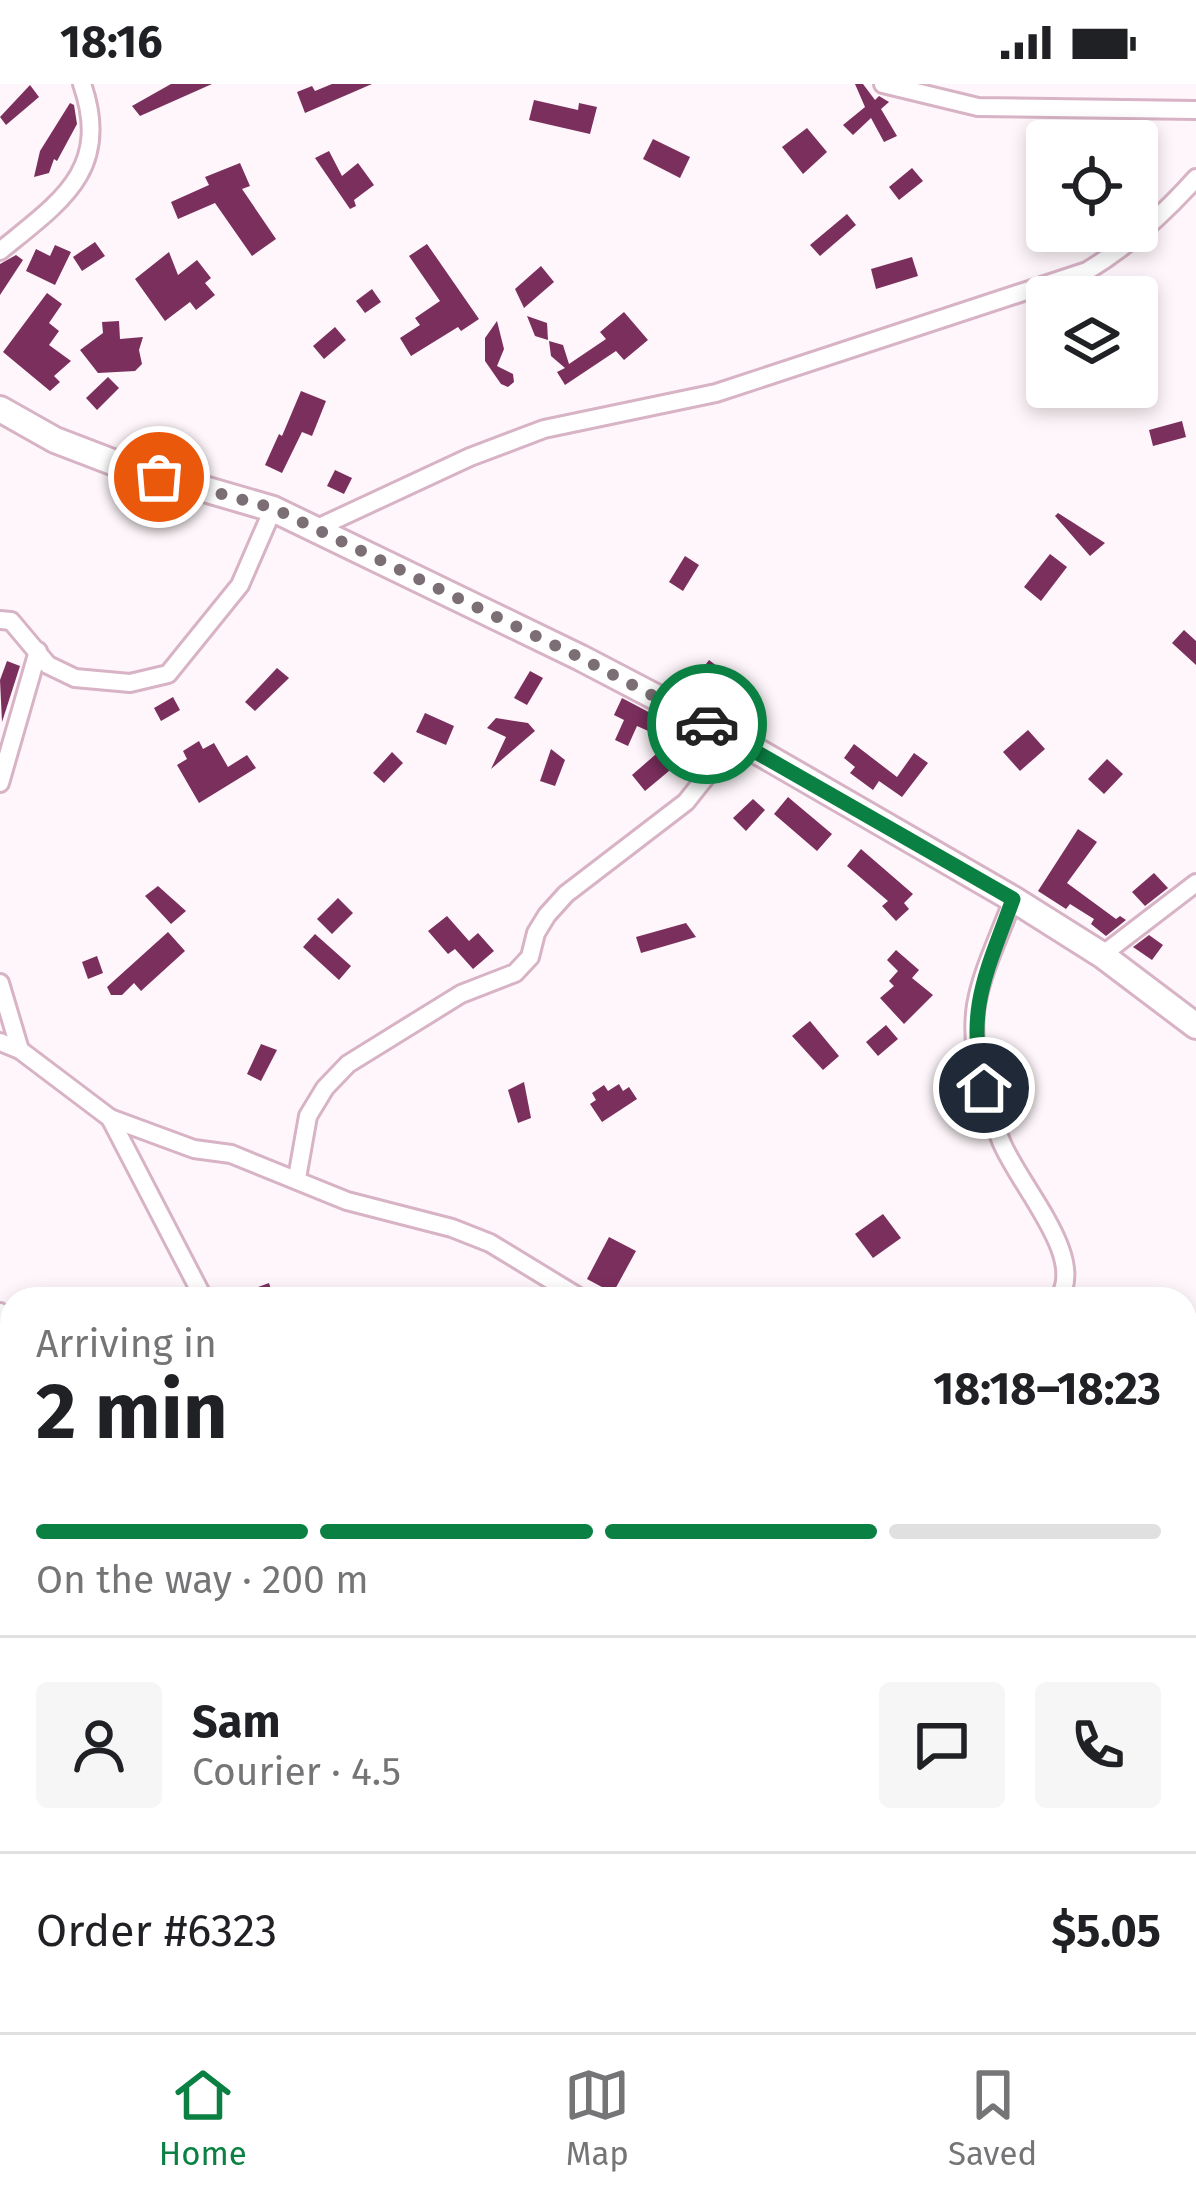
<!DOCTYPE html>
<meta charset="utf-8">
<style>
:root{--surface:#fff;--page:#f6f6f6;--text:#202124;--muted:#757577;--line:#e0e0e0;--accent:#0b8043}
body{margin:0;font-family:"Fira Sans",sans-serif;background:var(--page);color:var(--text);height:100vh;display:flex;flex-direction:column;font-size:45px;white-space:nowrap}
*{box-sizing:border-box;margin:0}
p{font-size:39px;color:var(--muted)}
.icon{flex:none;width:66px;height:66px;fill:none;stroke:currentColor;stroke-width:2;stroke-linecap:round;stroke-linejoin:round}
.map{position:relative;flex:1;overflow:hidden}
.panel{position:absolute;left:0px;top:1203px;width:1197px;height:747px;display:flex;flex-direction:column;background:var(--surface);border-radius:36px 36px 0 0;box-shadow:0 6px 18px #0003}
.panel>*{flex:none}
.controls{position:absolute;left:1026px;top:36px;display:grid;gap:24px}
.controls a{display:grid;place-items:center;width:132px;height:132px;border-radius:12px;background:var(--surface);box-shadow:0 6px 18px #0003;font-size:60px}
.pin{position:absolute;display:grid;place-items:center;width:102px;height:102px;color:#fff;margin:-51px;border:6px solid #fff;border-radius:50%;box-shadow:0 3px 12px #0007}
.courier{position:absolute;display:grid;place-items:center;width:120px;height:120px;margin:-60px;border:9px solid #0b8043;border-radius:50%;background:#fff;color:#222;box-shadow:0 3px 15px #0007}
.headline em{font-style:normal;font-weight:700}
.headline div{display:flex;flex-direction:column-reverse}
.headline{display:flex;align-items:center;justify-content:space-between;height:204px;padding:0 36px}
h1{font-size:78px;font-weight:700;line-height:90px}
.bar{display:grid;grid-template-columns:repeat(4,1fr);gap:18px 12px;align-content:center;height:144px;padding:0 36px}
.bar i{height:15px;border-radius:9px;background:var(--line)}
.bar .active{background:var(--accent)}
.bar p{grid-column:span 4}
.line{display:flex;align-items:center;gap:30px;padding:0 36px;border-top:3px solid var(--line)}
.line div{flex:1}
.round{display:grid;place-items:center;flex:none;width:126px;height:126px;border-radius:12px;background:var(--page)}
.status{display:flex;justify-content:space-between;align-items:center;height:84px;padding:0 60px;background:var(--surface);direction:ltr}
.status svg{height:33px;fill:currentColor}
.dock{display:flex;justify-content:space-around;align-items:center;height:168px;border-top:3px solid var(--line);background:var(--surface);font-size:33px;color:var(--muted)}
.dock a{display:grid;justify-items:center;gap:6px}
.dock .active{color:var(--accent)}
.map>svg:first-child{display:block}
.building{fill:#7b2f5d}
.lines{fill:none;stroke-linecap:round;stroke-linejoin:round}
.minor-casing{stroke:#d7b3c5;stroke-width:22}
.secondary-casing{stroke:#d7b3c5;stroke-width:30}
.minor{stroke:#fff;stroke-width:16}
.secondary{stroke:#fff;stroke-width:24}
.done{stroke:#7b6f75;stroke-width:12;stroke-dasharray:0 21.6}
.route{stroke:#0b8043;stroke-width:15}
</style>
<div class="status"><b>18:16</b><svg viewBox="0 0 49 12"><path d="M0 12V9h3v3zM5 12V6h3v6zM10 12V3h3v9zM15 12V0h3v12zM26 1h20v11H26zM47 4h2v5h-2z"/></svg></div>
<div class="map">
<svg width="1196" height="1948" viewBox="0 0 1196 1948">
<rect width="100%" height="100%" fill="#fef6fa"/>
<!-- building -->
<g class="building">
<polygon points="171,0 212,0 140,32 132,22"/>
<polygon points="332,0 372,0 305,29 297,8 312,2 315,7"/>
<polygon points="855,0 863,0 875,16 879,12 889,18 881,25 897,52 884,58 871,34 853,51 843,41 865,23"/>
<polygon points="30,1 39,13 6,41 0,33"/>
<polygon points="534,16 578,26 579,19 597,23 590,50 529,36"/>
<polygon points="70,19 74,21 77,40 57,77 54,75 49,89 34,93 40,67"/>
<polygon points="807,44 827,68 803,90 782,63"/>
<polygon points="653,55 690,73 680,94 643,75"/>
<polygon points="329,67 342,92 358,79 374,101 354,116 356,122 350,125 315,74"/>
<polygon points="240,79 250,102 242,105 276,155 252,172 215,119 178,135 171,118 209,101 205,93"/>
<polygon points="912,84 923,97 899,116 889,103"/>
<polygon points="1137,94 1158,98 1155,114 1137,111"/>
<polygon points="847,130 856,141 820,172 810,161"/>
<polygon points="95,158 105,172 82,187 73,173"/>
<polygon points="427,160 479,235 461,247 458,243 411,272 400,254 420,241 415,234 440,217 409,172"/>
<polygon points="55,161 71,168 55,201 26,187 36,165 50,172"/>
<polygon points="169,168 178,191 197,176 211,194 205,199 215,211 196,226 190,218 165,237 135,195"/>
<polygon points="16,171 23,176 0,211 0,180"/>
<polygon points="912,173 918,192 876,205 871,185"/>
<polygon points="541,182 554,198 524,224 515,205"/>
<polygon points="372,205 381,218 365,229 356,217"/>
<polygon points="47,209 62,220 49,239 59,247 49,261 71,277 54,292 60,298 50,307 3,268"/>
<polygon points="624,228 648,256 624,276 616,267 565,301 557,288 565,284 551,272 549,257 563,261 569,280 606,255 600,248"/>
<polygon points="527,232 547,239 548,256 535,252"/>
<polygon points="119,237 120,255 143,253 139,266 142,280 135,287 98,289 80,266 103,249 102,238"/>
<polygon points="497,237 504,265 497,282 513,290 514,298 508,303 501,300 485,277 485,254"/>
<polygon points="335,243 346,256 324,275 313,262"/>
<polygon points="108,293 119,304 97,326 86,314"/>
<polygon points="301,307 326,317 312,352 302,348 282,389 265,381 279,350 282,352"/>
<polygon points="1182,337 1186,353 1153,362 1149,346"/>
<polygon points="335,386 352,394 344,410 327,402"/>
<polygon points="1058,429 1105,459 1090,472 1055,432"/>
<polygon points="1050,470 1067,483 1041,517 1024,503"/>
<polygon points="685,472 699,481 683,507 669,498"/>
<polygon points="1184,546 1196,557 1196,581 1172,559"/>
<polygon points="709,576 730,592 722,604 700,588"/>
<polygon points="7,577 20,582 2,638 0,596"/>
<polygon points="277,584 289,594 255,627 245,618"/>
<polygon points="530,587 543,594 527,621 514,614"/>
<polygon points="173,613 180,626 161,637 154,624"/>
<polygon points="622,614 677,643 702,672 693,667 645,707 632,691 671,657 637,642 628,662 615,656 624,636 614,631"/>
<polygon points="425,629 454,642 446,661 416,648"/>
<polygon points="496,634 528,639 535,647 491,685 506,653 487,644"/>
<polygon points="1028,646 1045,665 1020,687 1003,668"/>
<polygon points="199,657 203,665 214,659 228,683 247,671 256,684 199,719 177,681 187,675 183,667"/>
<polygon points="854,660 897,693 914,669 928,679 902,713 879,697 873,706 850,689 855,683 844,674"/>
<polygon points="551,665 565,676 555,702 540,697"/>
<polygon points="392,668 403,679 384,699 373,689"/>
<polygon points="1107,675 1123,690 1104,710 1088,695"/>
<polygon points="788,713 832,750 817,767 774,730"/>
<polygon points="753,715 765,726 746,747 733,734"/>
<polygon points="1078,745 1097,758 1067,799 1116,835 1120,832 1126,836 1106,852 1091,840 1094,835 1070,820 1066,825 1038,807"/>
<polygon points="861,765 913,810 904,819 909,825 896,837 882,822 888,817 847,782"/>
<polygon points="1154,789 1168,804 1145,822 1132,808"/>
<polygon points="158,802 186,827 171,840 145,812"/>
<polygon points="338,814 353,829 332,850 317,835"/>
<polygon points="447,832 469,857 478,849 494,867 473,885 455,865 448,870 428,847"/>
<polygon points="686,839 696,853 641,869 636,853"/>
<polygon points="168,848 185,867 141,907 134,899 122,911 111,911 107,903"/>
<polygon points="315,850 351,882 339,896 303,863"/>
<polygon points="1149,851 1163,861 1152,876 1133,863"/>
<polygon points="896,866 919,886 912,894 933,911 904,940 880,914 894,902 889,897 898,887 887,876"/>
<polygon points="97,872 103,889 88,895 82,878"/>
<polygon points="810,937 839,972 823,986 792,952"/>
<polygon points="886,941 898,955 878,972 866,958"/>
<polygon points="261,960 277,966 261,997 247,990"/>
<polygon points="524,998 531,1034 518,1039 508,1006"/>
<polygon points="619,1000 623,1007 629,1003 637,1015 602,1038 590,1020 596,1016 592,1009 604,1001 608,1007"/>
<polygon points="883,1130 901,1154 873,1174 855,1150"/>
<polygon points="609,1153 636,1167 613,1209 587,1195"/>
<polygon points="269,1199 274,1215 230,1215 230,1213"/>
</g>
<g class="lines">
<defs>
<g id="minor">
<polyline points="883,0 978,23 1196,26"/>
<path d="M0 167C60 118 112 86 82 0"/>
<path d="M313 446 470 373 544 345 716 309 1087 187C1130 161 1163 131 1196 94"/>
<polyline points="0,536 11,537 48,581 75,594 130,599 168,590 240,501 273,425"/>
<polyline points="0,699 38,567"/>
<path d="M1013 815C1001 849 982 886 976 921 969 966 985 1016 1001 1057 1019 1102 1088 1174 1058 1215"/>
<polyline points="1102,871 1196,799"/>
<polyline points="0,899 20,966"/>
<polyline points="0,958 20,966 110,1034 194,1065 231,1070 347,1117 452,1144 490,1159 582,1215"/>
<polyline points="110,1034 204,1215"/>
<polyline points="297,1094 308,1032 325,1004 348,980 461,910 515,889 530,873 536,849 547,831 566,810 686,718 736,655"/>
<polyline points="0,1228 12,1234"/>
<polyline points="1185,1523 1196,1527"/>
<polyline points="0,1602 12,1620"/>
<polyline points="1185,1622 1196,1623"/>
<polyline points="0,1678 12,1680"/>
<polyline points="0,1829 12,1824"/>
<polyline points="39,1938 41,1948"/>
<polyline points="238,1938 246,1948"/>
</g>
<polyline id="secondary" points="0,325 55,356 115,379 273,425 581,574 736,655 1013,815 1102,871 1196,942"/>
</defs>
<!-- minor casing -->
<use href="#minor" class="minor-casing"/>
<!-- secondary casing -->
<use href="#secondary" class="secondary-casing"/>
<!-- minor -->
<use href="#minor" class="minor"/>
<!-- secondary -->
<use href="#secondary" class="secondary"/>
</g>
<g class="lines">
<!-- done -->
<polyline class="done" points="159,393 273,424 581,574 707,640"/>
<!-- route -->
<path class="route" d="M707 640 1013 815C987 888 965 925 984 1004"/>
</g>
</svg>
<div class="controls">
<a><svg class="icon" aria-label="locate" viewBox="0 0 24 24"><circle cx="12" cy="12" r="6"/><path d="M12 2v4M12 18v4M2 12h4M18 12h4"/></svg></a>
<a><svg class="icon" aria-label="layers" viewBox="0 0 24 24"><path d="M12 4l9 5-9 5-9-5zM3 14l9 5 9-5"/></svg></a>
</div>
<div class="pin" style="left:159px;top:393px;background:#ea580c"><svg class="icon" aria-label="bag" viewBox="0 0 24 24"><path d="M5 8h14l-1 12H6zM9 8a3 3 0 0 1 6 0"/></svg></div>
<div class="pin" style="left:984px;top:1004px;background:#1f2937"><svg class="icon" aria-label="home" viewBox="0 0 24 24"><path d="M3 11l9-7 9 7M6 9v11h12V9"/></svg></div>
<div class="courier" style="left:707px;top:640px"><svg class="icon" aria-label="car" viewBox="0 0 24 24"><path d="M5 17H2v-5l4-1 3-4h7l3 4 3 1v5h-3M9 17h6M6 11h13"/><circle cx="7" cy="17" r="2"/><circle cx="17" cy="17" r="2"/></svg></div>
<section class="panel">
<div class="headline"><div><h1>2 min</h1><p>Arriving in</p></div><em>18:18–18:23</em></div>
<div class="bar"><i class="active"></i><i class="active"></i><i class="active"></i><i></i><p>On the way · 200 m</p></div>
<div class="line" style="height:216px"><a class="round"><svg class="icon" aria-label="person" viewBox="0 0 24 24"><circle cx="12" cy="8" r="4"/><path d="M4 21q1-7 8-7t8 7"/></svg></a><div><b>Sam</b><p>Courier · 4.5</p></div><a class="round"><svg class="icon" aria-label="chat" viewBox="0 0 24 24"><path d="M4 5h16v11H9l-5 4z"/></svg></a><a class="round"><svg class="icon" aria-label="phone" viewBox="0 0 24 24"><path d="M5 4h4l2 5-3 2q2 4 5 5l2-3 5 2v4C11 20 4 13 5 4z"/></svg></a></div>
<div class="line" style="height:156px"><div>Order #6323</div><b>$5.05</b></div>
</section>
</div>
<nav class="dock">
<a class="active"><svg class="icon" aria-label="home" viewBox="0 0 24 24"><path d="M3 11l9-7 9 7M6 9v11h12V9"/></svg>Home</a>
<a><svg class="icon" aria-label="map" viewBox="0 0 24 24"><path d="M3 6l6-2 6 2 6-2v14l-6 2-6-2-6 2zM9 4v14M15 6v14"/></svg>Map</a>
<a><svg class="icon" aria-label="saved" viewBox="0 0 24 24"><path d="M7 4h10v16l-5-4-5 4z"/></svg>Saved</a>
</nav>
